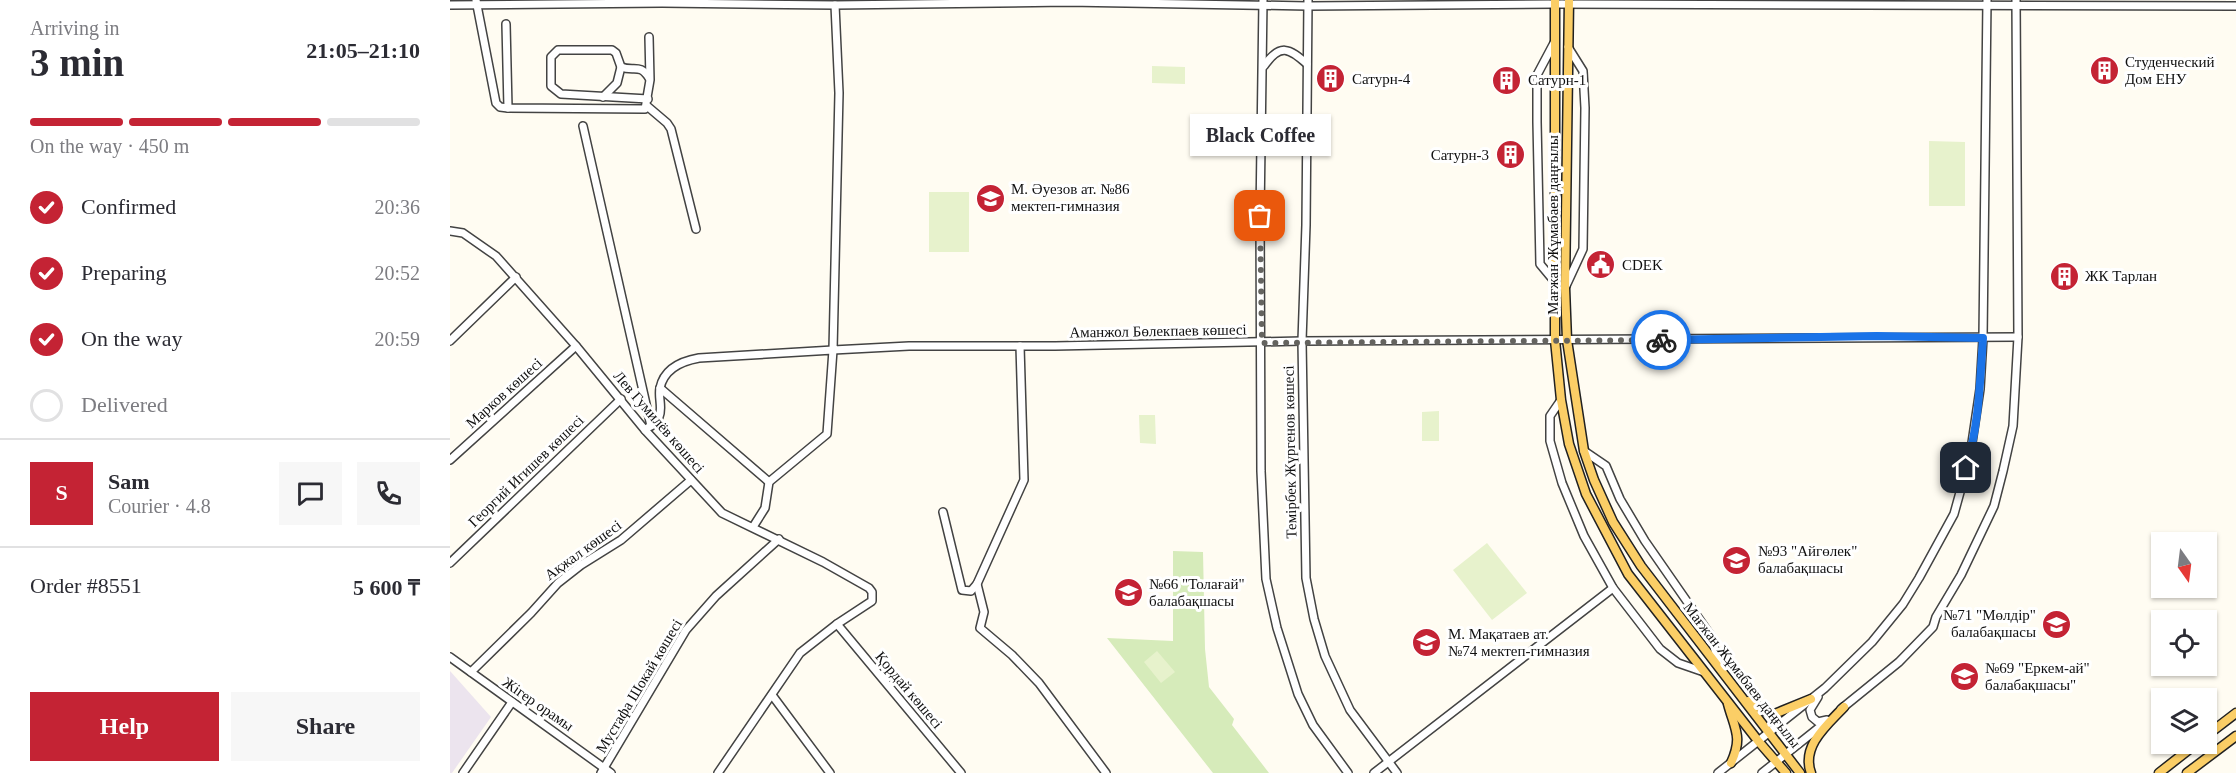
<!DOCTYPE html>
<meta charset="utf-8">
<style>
:root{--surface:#fff;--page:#f7f7f7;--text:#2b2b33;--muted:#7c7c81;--line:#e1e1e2;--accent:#c42334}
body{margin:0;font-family:Georgia,serif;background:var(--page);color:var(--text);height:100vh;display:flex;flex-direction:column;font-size:22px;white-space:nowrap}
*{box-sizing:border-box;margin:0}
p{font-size:20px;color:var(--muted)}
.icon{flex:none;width:33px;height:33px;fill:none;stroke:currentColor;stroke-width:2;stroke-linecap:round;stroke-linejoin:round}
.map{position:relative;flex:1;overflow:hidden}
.side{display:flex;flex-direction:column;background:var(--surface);width:450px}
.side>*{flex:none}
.needle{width:39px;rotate:166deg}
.fabs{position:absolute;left:1701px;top:532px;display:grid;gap:12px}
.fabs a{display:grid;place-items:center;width:66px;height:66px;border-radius:0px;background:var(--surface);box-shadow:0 2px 4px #0004;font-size:30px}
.pin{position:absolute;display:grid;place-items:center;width:51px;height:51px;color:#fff;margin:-26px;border-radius:12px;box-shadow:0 3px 9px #0006}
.courier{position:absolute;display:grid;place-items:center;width:60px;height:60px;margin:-30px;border:4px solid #1a73e8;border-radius:50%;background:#fff;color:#222;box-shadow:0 2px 8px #0007}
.bubble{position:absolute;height:42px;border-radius:0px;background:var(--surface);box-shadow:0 2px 4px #0004;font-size:20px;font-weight:700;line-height:42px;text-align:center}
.head em{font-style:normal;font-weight:700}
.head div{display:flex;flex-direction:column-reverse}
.head{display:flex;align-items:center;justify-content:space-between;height:102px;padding:0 30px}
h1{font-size:39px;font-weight:700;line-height:45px}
.bar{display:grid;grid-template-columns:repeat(4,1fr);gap:9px 6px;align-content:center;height:72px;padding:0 30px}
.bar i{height:8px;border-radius:4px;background:var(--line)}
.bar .active{background:var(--accent)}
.bar p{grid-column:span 4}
.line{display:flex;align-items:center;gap:15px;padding:0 30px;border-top:2px solid var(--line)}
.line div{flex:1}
.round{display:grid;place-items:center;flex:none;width:63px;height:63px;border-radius:0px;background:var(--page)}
ol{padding:0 30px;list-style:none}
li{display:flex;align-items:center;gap:18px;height:66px}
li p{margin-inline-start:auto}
li .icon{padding:6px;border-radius:50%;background:var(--accent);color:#fff;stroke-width:4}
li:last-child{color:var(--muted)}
li i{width:33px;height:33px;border:3px solid var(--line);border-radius:50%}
.cta{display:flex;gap:12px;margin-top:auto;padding:12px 30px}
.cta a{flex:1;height:69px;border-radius:0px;background:var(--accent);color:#fff;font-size:24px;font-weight:700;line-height:69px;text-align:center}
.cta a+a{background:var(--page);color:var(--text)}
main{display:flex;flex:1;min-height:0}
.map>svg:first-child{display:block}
.industrial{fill:#ece4ee}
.green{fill:#d6ebba}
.pitch{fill:#e7f2cc}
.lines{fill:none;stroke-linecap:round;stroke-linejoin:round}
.minor-casing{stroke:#434343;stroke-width:10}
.major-casing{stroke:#212121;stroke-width:11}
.minor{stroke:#fff;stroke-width:7}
.major{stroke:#fbce66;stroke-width:8}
.done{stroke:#64635f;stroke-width:6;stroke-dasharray:0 10.8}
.route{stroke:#1a73e8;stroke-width:8}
.labels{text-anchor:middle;stroke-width:6;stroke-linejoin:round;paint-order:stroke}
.poi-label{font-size:15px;fill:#101010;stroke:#fff;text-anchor:start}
.street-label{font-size:15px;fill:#101010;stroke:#fff}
</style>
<main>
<section class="side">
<div class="head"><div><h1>3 min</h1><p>Arriving in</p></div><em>21:05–21:10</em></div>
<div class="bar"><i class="active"></i><i class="active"></i><i class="active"></i><i></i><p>On the way · 450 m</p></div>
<ol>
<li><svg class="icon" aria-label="check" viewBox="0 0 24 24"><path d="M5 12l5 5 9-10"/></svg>Confirmed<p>20:36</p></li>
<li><svg class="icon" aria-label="check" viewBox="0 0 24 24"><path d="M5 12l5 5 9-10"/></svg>Preparing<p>20:52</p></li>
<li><svg class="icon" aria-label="check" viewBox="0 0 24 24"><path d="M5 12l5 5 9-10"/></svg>On the way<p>20:59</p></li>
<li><i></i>Delivered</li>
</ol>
<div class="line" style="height:108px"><b class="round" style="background:var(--accent);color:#fff">S</b><div><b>Sam</b><p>Courier · 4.8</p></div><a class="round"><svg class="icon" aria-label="chat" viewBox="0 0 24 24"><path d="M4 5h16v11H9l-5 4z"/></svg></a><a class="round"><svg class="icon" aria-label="phone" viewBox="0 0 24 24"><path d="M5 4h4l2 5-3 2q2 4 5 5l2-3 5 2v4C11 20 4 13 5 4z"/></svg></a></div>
<div class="line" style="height:78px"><div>Order #8551</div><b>5 600 ₸</b></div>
<div class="cta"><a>Help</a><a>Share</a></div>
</section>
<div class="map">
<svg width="1786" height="773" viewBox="0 0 1786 773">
<rect width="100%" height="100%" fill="#fffcf2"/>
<!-- industrial -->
<polygon class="industrial" points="0,671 41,717 2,773 0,773"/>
<!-- green -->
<polygon class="green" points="723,551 753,552 755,649 759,687 784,719 782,725 819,773 763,773 657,638 723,641"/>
<!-- pitch -->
<g class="pitch">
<polygon points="702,66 735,67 735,84 702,83"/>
<polygon points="1479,141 1515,142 1515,206 1479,206"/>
<rect x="479" y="192" width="40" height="60"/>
<polygon points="989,411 989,441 972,441 972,412"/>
<polygon points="689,415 705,415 706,444 690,443"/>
<polygon points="1037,543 1077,593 1042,620 1003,570"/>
<polygon points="707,651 725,672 711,683 694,662"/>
</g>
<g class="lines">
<defs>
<g id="minor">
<polyline points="26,0 46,103 50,107 58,108 195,109 200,80 199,37"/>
<polyline points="813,0 810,216 811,471 816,579 827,628 848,694 863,725 898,773"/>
<polyline points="858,0 856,225 852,341 856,578 864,619 875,656 900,710 947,773"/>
<polyline points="0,5 212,3 385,5 618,2 858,6 1105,4 1786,6"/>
<polyline points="385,5 389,93 383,350 459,346 605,346 852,341 1568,337"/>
<polyline points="56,24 58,108"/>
<polyline points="1104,43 1087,75 1087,122 1090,264 1105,282"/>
<path d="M814 66C830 43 839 48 857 64"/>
<polyline points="153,97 167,83 171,67"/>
<path d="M198 99 111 94 101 86V57L108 50H162L166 53 171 67C184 72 190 63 199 78"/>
<polyline points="197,106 217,123 221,129 246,229"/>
<polyline points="133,126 201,426"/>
<polyline points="0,231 13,233 46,256 126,346 195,430 272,513 373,562 419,588 422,592 422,601 387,624 350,653 268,773"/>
<polyline points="1115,288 1133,249 1135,108 1133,71 1118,47"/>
<polyline points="0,341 66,277"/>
<polyline points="210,388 319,482"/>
<polyline points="1111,400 1100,416 1100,441 1112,483 1134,536 1163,588 1210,649 1228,663 1254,672"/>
<path d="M195 430C200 426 206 422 209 417 213 408 208 398 210 388 214 369 232 361 249 358L383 350 377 434 319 482 315 508 303 527"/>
<polyline points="1134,451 1156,466 1170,499 1195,541 1261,636 1269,665"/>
<polyline points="0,460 126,346"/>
<polyline points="493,512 512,590 521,591 527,584 574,480 570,346"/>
<polyline points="0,563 171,399"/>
<polyline points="527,584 534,612 530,628 562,655 589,683 656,773"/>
<polyline points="387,624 511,773"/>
<polyline points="0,657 161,773"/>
<polyline points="21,672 81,613 108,583 131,565 171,540 241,480"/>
<polyline points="322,695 380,773"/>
<polyline points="1368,697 1360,710 1362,717 1368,722 1377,720"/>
<polyline points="1391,709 1449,662 1483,627 1486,617 1511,575 1544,506 1553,471 1563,426 1568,337 1566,0"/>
<polyline points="13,773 62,702"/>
<polyline points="151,773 236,630 266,596 329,539"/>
<polyline points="924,773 1163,588"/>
<polyline points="1268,773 1375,688 1422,642 1453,604 1469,578 1504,514 1520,456 1530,389 1533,338 1537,0"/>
<polyline points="1312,773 1376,722"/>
</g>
<g id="major">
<polyline points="1105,0 1105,340 1111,400 1119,444 1136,494 1178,574 1309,742 1336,773"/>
<polyline points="1119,0 1115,288 1117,340 1134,451 1144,480 1163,522 1191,566 1350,773"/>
<polyline points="1299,701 1322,715 1361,699"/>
<path d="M1278 704C1285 730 1293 737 1281 763"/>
<polyline points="1756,736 1786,713"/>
<path d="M1361 773C1351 746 1377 725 1394 707"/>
<polyline points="1709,773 1746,744"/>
<polyline points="1737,773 1786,736"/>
</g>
</defs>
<!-- minor casing -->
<use href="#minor" class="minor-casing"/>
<!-- major casing -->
<use href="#major" class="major-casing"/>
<!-- minor -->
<use href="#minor" class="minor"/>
<!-- major -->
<use href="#major" class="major"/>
</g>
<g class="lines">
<!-- done -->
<polyline class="done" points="810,216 812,343 1211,340"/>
<!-- route -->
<path class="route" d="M1211 340 1427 336 1533 338C1530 381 1529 426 1516 468"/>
</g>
<!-- icons -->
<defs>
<symbol id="building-disc" viewBox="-11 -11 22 22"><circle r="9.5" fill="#c42334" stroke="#fff"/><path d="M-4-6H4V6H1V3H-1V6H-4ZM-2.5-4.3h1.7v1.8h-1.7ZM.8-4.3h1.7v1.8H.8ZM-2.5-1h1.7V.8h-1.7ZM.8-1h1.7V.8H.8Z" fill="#fff"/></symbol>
<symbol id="school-disc" viewBox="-11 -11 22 22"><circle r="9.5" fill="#c42334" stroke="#fff"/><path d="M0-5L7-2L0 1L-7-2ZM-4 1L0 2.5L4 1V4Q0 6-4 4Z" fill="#fff"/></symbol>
<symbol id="civic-disc" viewBox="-11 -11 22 22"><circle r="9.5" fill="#c42334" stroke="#fff"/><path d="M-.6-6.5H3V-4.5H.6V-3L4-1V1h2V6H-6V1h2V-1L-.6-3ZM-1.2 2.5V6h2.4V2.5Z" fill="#fff"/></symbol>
</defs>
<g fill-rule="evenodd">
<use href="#building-disc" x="1638" y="54" width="33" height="33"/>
<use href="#building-disc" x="864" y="62" width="33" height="33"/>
<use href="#building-disc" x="1040" y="64" width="33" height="33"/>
<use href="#building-disc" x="1044" y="138" width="33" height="33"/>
<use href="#school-disc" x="524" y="182" width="33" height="33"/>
<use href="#civic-disc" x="1134" y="248" width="33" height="33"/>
<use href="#building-disc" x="1598" y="260" width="33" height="33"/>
<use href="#school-disc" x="1270" y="544" width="33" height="33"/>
<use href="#school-disc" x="662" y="576" width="33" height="33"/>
<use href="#school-disc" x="1590" y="608" width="33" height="33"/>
<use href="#school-disc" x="960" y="626" width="33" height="33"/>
<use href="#school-disc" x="1498" y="660" width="33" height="33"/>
</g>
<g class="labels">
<!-- poi labels -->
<g class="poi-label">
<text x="1675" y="67">Студенческий<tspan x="1675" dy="17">Дом ЕНУ</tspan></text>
<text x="902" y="84">Сатурн-4</text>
<text x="1078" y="85">Сатурн-1</text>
<text x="1039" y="160" text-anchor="end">Сатурн-3</text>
<text x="561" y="194">М. Әуезов ат. №86<tspan x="561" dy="17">мектеп-гимназия</tspan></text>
<text x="1172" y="270">CDEK</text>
<text x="1635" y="281">ЖК Тарлан</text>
<text x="1308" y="556">№93 "Айгөлек"<tspan x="1308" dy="17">балабақшасы</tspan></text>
<text x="699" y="589">№66 "Толағай"<tspan x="699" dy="17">балабақшасы</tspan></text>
<text x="1586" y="620" text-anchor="end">№71 "Мөлдір"<tspan x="1586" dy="17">балабақшасы</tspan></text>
<text x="998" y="639">М. Мақатаев ат.<tspan x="998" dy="17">№74 мектеп-гимназия</tspan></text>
<text x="1535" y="673">№69 "Еркем-ай"<tspan x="1535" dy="17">балабақшасы"</tspan></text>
</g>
<!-- street labels -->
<g class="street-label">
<text transform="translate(1103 225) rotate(-90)" y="5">Мағжан Жұмабаев даңғылы</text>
<text transform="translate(708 331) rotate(-1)" y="5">Аманжол Бөлекпаев көшесі</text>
<text transform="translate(54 393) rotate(-42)" y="5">Марков көшесі</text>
<text transform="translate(209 422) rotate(49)" y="5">Лев Гумилёв көшесі</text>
<text transform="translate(840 452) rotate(-91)" y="5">Темірбек Жүргенов көшесі</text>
<text transform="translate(76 471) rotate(-44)" y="5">Георгий Игишев көшесі</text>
<text transform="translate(133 550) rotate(-36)" y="5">Ақжал көшесі</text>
<text transform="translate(1292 675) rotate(52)" y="5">Мағжан Жұмабаев даңғылы</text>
<text transform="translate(189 686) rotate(-59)" y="5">Мустафа Шокай көшесі</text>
<text transform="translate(459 690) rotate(50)" y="5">Қордай көшесі</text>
<text transform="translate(88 704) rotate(35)" y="5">Жігер орамы</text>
</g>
</g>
</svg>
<div class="fabs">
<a><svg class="needle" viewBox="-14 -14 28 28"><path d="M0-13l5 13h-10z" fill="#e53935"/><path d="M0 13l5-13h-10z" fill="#7c7c81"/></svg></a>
<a><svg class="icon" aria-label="locate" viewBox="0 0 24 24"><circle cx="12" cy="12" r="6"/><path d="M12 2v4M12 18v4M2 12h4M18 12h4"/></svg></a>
<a><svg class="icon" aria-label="layers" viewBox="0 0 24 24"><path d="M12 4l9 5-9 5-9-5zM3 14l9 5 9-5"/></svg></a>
</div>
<div class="pin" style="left:810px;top:216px;background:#ea580c"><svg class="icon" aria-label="bag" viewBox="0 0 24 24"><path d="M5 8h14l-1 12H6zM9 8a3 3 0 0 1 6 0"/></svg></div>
<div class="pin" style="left:1516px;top:468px;background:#1f2937"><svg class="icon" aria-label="home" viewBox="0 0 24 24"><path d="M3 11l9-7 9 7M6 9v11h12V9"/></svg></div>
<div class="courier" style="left:1211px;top:340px"><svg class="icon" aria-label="bike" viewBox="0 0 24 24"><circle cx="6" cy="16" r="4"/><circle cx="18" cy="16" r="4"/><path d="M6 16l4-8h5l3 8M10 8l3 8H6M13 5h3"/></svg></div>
<div class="bubble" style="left:740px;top:114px;width:141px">Black Coffee</div>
</div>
</main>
